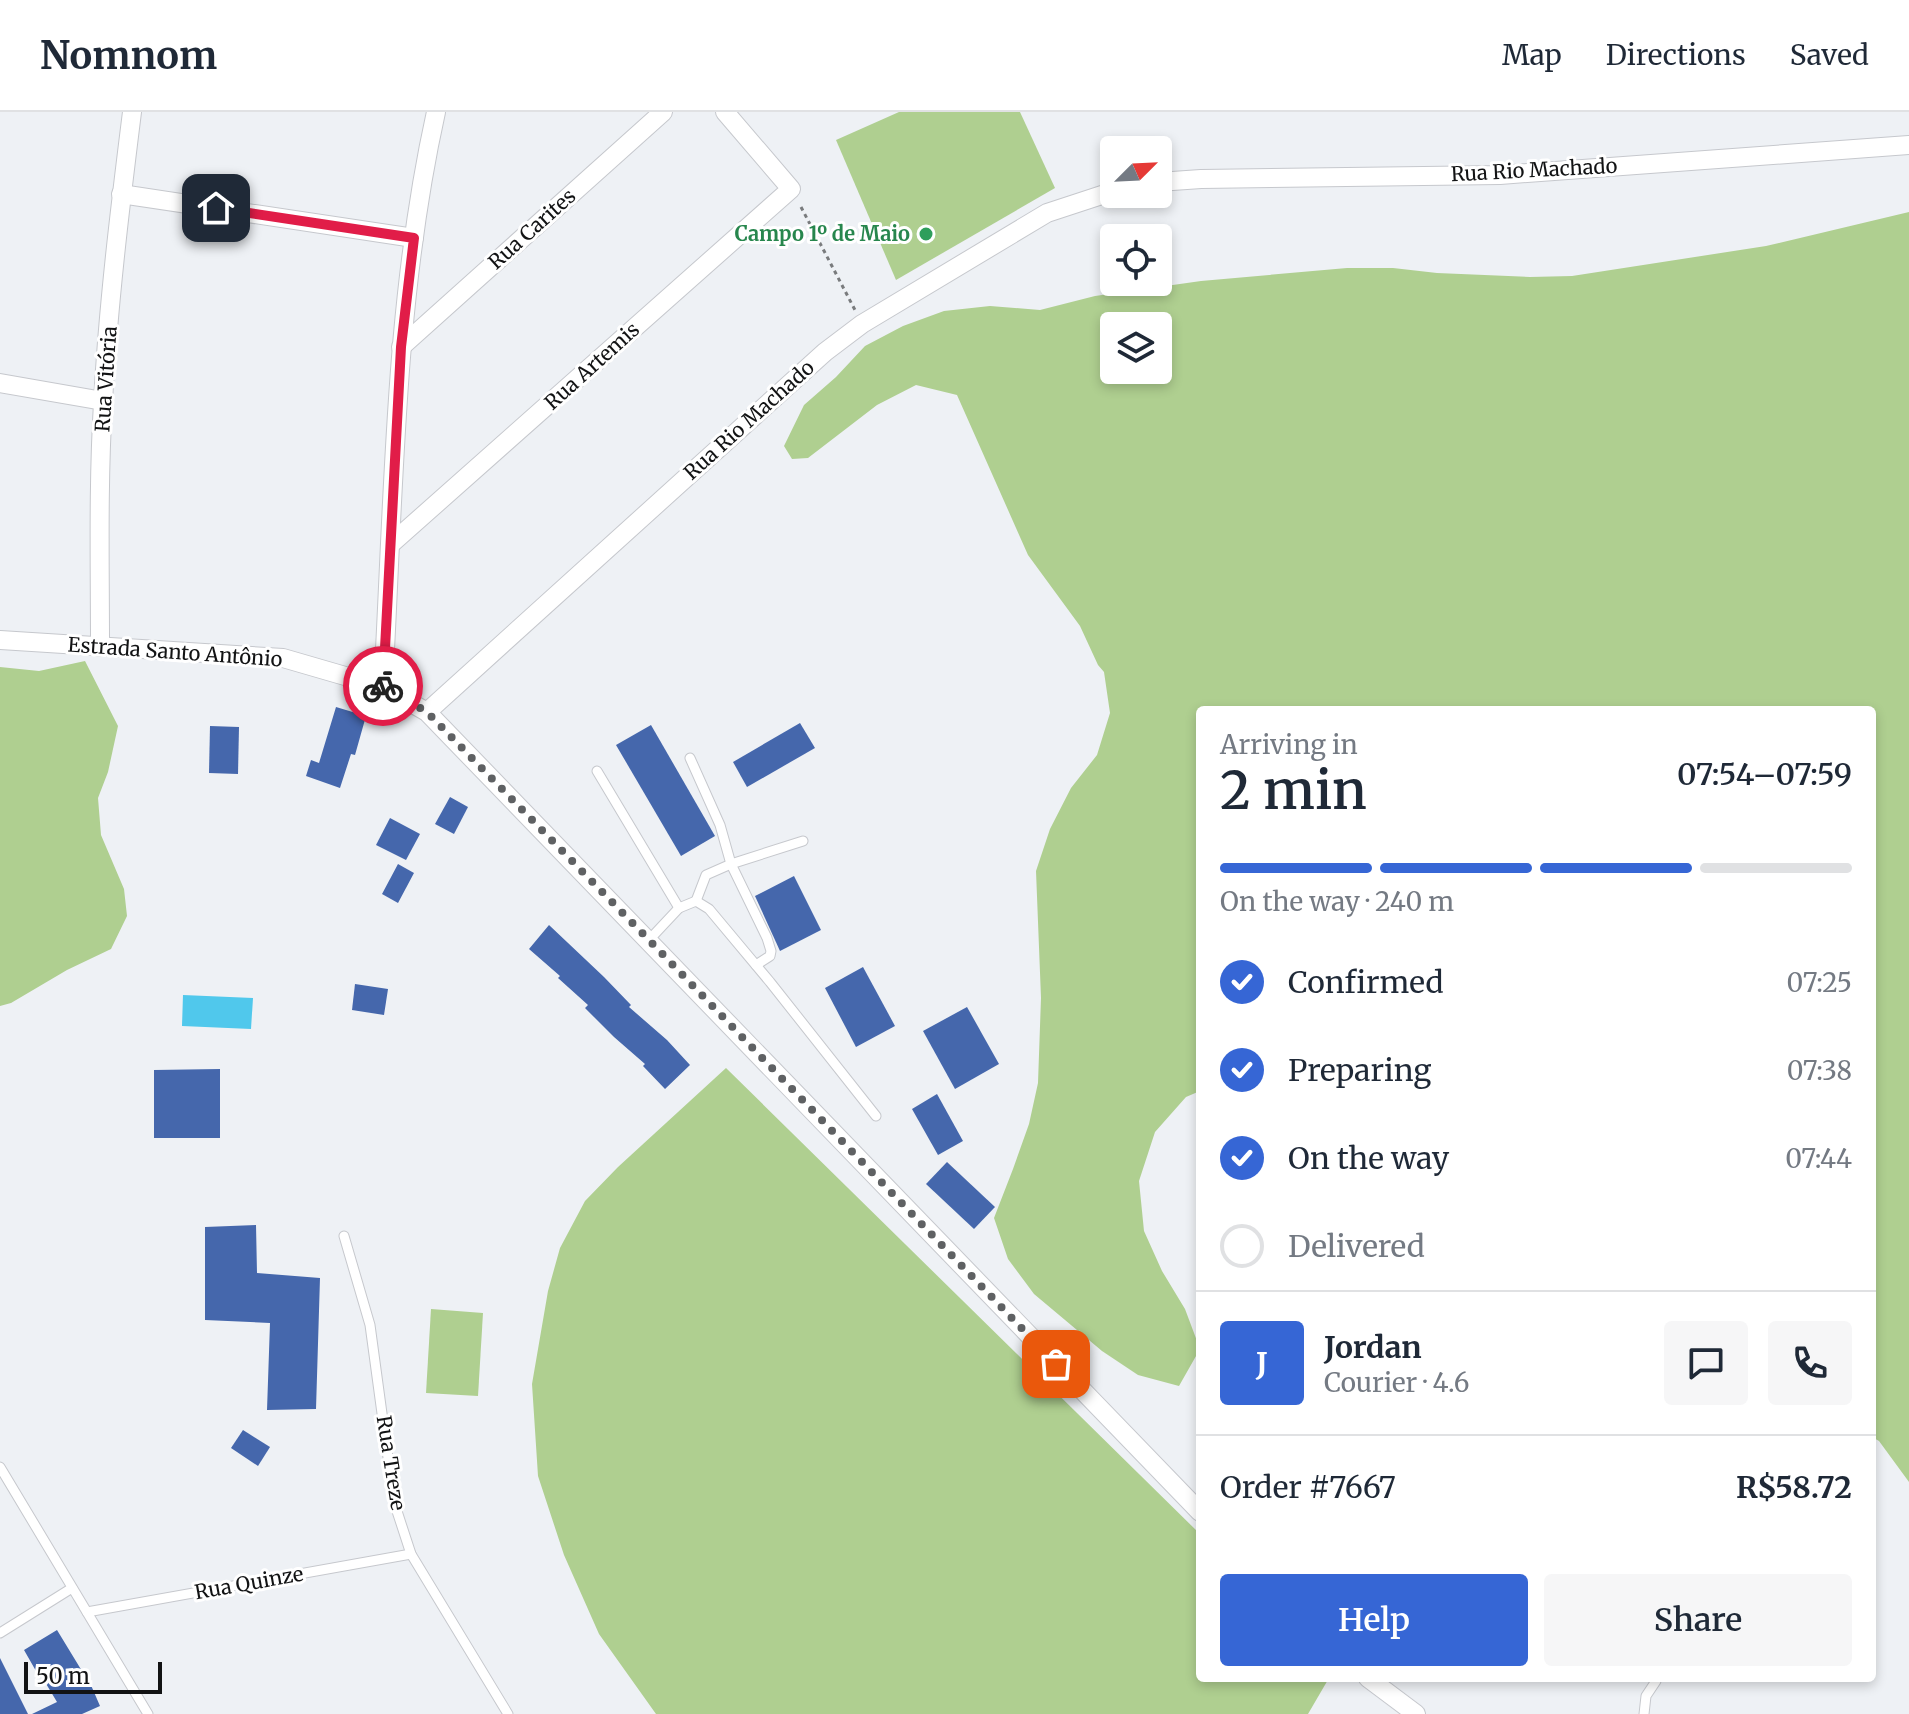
<!DOCTYPE html>
<meta charset="utf-8">
<style>
:root{--surface:#fff;--page:#f6f6f7;--text:#1f2937;--muted:#747a83;--line:#e0e1e3;--accent:#3666d5}
body{margin:0;font-family:Merriweather,serif;background:var(--page);color:var(--text);height:100vh;display:flex;flex-direction:column;font-size:30px;white-space:nowrap}
*{box-sizing:border-box;margin:0}
p{font-size:26px;color:var(--muted)}
.icon{flex:none;width:44px;height:44px;fill:none;stroke:currentColor;stroke-width:2;stroke-linecap:round;stroke-linejoin:round}
.map{position:relative;flex:1;overflow:hidden}
.panel{position:absolute;left:1196px;top:594px;width:680px;height:976px;display:flex;flex-direction:column;background:var(--surface);border-radius:8px;box-shadow:0 4px 12px #0003}
.panel>*{flex:none}
.needle{width:52px;rotate:66deg}
.fabs{position:absolute;left:1100px;top:24px;display:grid;gap:16px}
.fabs a{display:grid;place-items:center;width:72px;height:72px;border-radius:8px;background:var(--surface);box-shadow:0 4px 12px #0003;font-size:40px}
.scale{position:absolute;left:24px;bottom:20px;width:138px;box-sizing:border-box;padding-left:8px;border:4px solid #121314;border-top:0;font-size:22px;line-height:28px;white-space:nowrap;color:#121314;-webkit-text-stroke:6px #fff;paint-order:stroke}
.pin{position:absolute;display:grid;place-items:center;width:68px;height:68px;color:#fff;margin:-34px;border-radius:16px;box-shadow:0 4px 12px #0006}
.courier{position:absolute;display:grid;place-items:center;width:80px;height:80px;margin:-40px;border:6px solid #e11d48;border-radius:50%;background:#fff;color:#222;box-shadow:0 2px 10px #0007}
.summary em{font-style:normal;font-weight:600}
.summary div{display:flex;flex-direction:column-reverse}
.summary{display:flex;align-items:center;justify-content:space-between;height:136px;padding:0 24px}
h1{font-size:52px;font-weight:600;line-height:60px}
.bar{display:grid;grid-template-columns:repeat(4,1fr);gap:12px 8px;align-content:center;height:96px;padding:0 24px}
.bar i{height:10px;border-radius:6px;background:var(--line)}
.bar .on{background:var(--accent)}
.bar p{grid-column:span 4}
.line{display:flex;align-items:center;gap:20px;padding:0 24px;border-top:2px solid var(--line)}
.line div{flex:1}
.round{display:grid;place-items:center;flex:none;width:84px;height:84px;border-radius:8px;background:var(--page)}
ol{padding:0 24px;list-style:none}
li{display:flex;align-items:center;gap:24px;height:88px}
li p{margin-inline-start:auto}
li .icon{padding:8px;border-radius:50%;background:var(--accent);color:#fff;stroke-width:4}
li:last-child{color:var(--muted)}
li i{width:44px;height:44px;border:4px solid var(--line);border-radius:50%}
.cta{display:flex;gap:16px;margin-top:auto;padding:16px 24px}
.cta a{flex:1;height:92px;border-radius:8px;background:var(--accent);color:#fff;font-size:32px;font-weight:600;line-height:92px;text-align:center}
.cta a+a{background:var(--page);color:var(--text)}
header{display:flex;align-items:center;gap:48px;box-sizing:border-box;height:112px;padding:0 40px;background:var(--surface);border-bottom:2px solid var(--line)}
header strong{font-size:38px}
nav{display:flex;gap:44px;margin-inline-start:auto;font-size:28px}
.map>svg:first-child{display:block}
.green{fill:#afcf90;fill-rule:evenodd}
.water{fill:#50c8ec}
.building{fill:#4567ac}
.lines{fill:none;stroke-linecap:round;stroke-linejoin:round}
.lane-casing{stroke:#c6c8cd;stroke-width:11}
.street-casing{stroke:#c6c8cd;stroke-width:20}
.path{stroke:#797b7d;stroke-width:3;stroke-dasharray:4 4;stroke-linecap:butt}
.lane{stroke:#fff;stroke-width:9}
.street{stroke:#fff;stroke-width:18}
.done{stroke:#5f6163;stroke-width:8;stroke-dasharray:0 14.4}
.route{stroke:#e11d48;stroke-width:10}
.leisure-dot{fill:#2e9e5b;stroke:#fff;stroke-width:3}
.labels{text-anchor:middle;stroke-width:6;stroke-linejoin:round;paint-order:stroke}
.street-label{font-size:20px;fill:#121314;stroke:#fff}
.leisure-label{font-size:20px;font-weight:bold;fill:#27864d;stroke:#fff;text-anchor:end}
</style>
<header>
<strong>Nomnom</strong>
<nav><a>Map</a><a>Directions</a><a>Saved</a></nav>
</header>
<div class="map">
<svg width="1909" height="1602" viewBox="0 0 1909 1602">
<rect width="100%" height="100%" fill="#eef1f5"/>
<!-- green -->
<g class="green">
<polygon points="899,0 1020,0 1055,76 896,168 836,28"/>
<path d="M1909 100V1370L1879 1329 1872 1325V598H1200V979L1186 985 1155 1020 1139 1069 1144 1119 1162 1159 1185 1197 1200 1237 1179 1274 1138 1263 1102 1239 1034 1182 1008 1147 994 1106 1013 1057 1029 1012 1038 971 1041 886 1036 759 1050 717 1071 676 1097 643 1110 601 1104 560 1098 553 1080 514 1028 443 957 283 916 273 877 293 808 346 792 347 784 334 804 293 836 265 865 234 903 214 944 199 990 194 1040 198 1095 184 1201 169 1347 156H1393L1437 161 1530 165 1572 164 1766 134ZM1158 214V258H1114V214Z"/>
<polygon points="85,549 118,614 108,660 98,686 101,723 124,777 127,804 111,837 67,858 11,891 0,894 0,555 39,559"/>
<polygon points="726,956 1200,1422 1200,1566 1329,1566 1308,1602 656,1602 599,1522 564,1443 538,1364 532,1272 548,1179 560,1136 585,1089 618,1055"/>
<polygon points="431,1197 483,1201 478,1284 426,1281"/>
</g>
<!-- water -->
<polygon class="water" points="183,883 253,886 251,917 182,914"/>
<!-- building -->
<g class="building">
<polygon points="336,595 366,604 355,643 351,642 340,676 306,664 311,648 319,651"/>
<polygon points="800,611 815,636 747,675 733,650"/>
<polygon points="651,613 715,724 681,744 616,633"/>
<polygon points="210,614 239,615 238,662 209,661"/>
<polygon points="450,685 468,695 454,722 435,712"/>
<polygon points="390,706 420,722 406,748 376,733"/>
<polygon points="398,752 414,761 398,791 382,782"/>
<polygon points="794,764 821,818 780,839 755,784"/>
<polygon points="549,813 604,865 631,893 629,895 667,928 690,953 665,977 643,954 645,952 614,925 585,896 588,893 558,866 560,864 529,837"/>
<polygon points="863,855 895,914 856,935 825,876"/>
<polygon points="355,872 388,877 384,903 352,898"/>
<polygon points="967,895 999,952 955,977 923,919"/>
<polygon points="220,957 220,1026 154,1026 154,958"/>
<polygon points="937,982 963,1029 938,1043 912,997"/>
<polygon points="947,1050 995,1095 974,1117 926,1072"/>
<polygon points="256,1113 257,1161 320,1166 316,1297 267,1298 270,1211 205,1208 205,1115"/>
<polygon points="243,1318 270,1335 258,1354 231,1336"/>
<polygon points="57,1518 85,1564 87,1564 100,1594 82,1602 32,1602 57,1590 42,1565 40,1566 24,1538"/>
<polygon points="0,1546 28,1602 0,1602"/>
</g>
<g class="lines">
<defs>
<g id="lane">
<polyline points="690,646 720,713 731,752 767,826 771,839 770,844 756,853"/>
<polyline points="597,659 679,796"/>
<polyline points="696,789 706,763 731,752 803,729"/>
<polyline points="649,828 679,796 696,789 709,797 770,870 876,1004"/>
<polyline points="344,1124 370,1213 394,1390 411,1442 508,1602"/>
<polyline points="0,1355 148,1602"/>
<polyline points="87,1500 411,1442"/>
<polyline points="0,1521 72,1476"/>
<polyline points="1644,1602 1646,1584 1656,1569"/>
</g>
<g id="street">
<polyline points="1158,70 1201,67 1500,63 1909,33"/>
<polyline points="121,82 414,126"/>
<polyline points="401,235 663,0"/>
<polyline points="0,271 103,289"/>
<polyline points="392,431 791,77 725,0"/>
<polyline points="0,528 283,546 383,575 427,600 1200,1400"/>
<path d="M100 535C100 453 98 372 103 291 108 194 120 96 132 0"/>
<path d="M383 575C394 383 394 189 436 0"/>
<polyline points="427,600 825,240 862,212 1047,101 1114,79"/>
<polyline points="1368,1566 1416,1602"/>
</g>
</defs>
<!-- lane casing -->
<use href="#lane" class="lane-casing"/>
<!-- street casing -->
<use href="#street" class="street-casing"/>
<!-- path -->
<polyline class="path" points="801,95 855,198"/>
<!-- lane -->
<use href="#lane" class="lane"/>
<!-- street -->
<use href="#street" class="street"/>
</g>
<g class="lines">
<!-- done -->
<polyline class="done" points="383,574 427,600 649,828 1056,1252"/>
<!-- route -->
<polyline class="route" points="216,96 414,126 401,235 383,574"/>
</g>
<!-- markers -->
<circle class="leisure-dot" cx="926" cy="122" r="8"/>
<g class="labels">
<!-- street labels -->
<g class="street-label">
<text transform="translate(1534 58) rotate(-3)" y="7">Rua Rio Machado</text>
<text transform="translate(532 117) rotate(-42)" y="7">Rua Carites</text>
<text transform="translate(592 254) rotate(-42)" y="7">Rua Artemis</text>
<text transform="translate(106 267) rotate(-86)" y="7">Rua Vitória</text>
<text transform="translate(749 308) rotate(-42)" y="7">Rua Rio Machado</text>
<text transform="translate(175 540) rotate(4)" y="7">Estrada Santo Antônio</text>
<text transform="translate(391 1351) rotate(81)" y="7">Rua Treze</text>
<text transform="translate(249 1471) rotate(-10)" y="7">Rua Quinze</text>
</g>
<!-- leisure labels -->
<g class="leisure-label">
<text x="910" y="129">Campo 1º de Maio</text>
</g>
</g>
</svg>
<div class="fabs">
<a><svg class="needle" viewBox="-14 -14 28 28"><path d="M0-13l5 13h-10z" fill="#e53935"/><path d="M0 13l5-13h-10z" fill="#747a83"/></svg></a>
<a><svg class="icon" aria-label="locate" viewBox="0 0 24 24"><circle cx="12" cy="12" r="6"/><path d="M12 2v4M12 18v4M2 12h4M18 12h4"/></svg></a>
<a><svg class="icon" aria-label="layers" viewBox="0 0 24 24"><path d="M12 4l9 5-9 5-9-5zM3 14l9 5 9-5"/></svg></a>
</div>
<div class="scale">50 m</div>
<div class="pin" style="left:1056px;top:1252px;background:#ea580c"><svg class="icon" aria-label="bag" viewBox="0 0 24 24"><path d="M5 8h14l-1 12H6zM9 8a3 3 0 0 1 6 0"/></svg></div>
<div class="pin" style="left:216px;top:96px;background:#1f2937"><svg class="icon" aria-label="home" viewBox="0 0 24 24"><path d="M3 11l9-7 9 7M6 9v11h12V9"/></svg></div>
<div class="courier" style="left:383px;top:574px"><svg class="icon" aria-label="bike" viewBox="0 0 24 24"><circle cx="6" cy="16" r="4"/><circle cx="18" cy="16" r="4"/><path d="M6 16l4-8h5l3 8M10 8l3 8H6M13 5h3"/></svg></div>
<section class="panel">
<div class="summary"><div><h1>2 min</h1><p>Arriving in</p></div><em>07:54–07:59</em></div>
<div class="bar"><i class="on"></i><i class="on"></i><i class="on"></i><i></i><p>On the way · 240 m</p></div>
<ol>
<li><svg class="icon" aria-label="check" viewBox="0 0 24 24"><path d="M5 12l5 5 9-10"/></svg>Confirmed<p>07:25</p></li>
<li><svg class="icon" aria-label="check" viewBox="0 0 24 24"><path d="M5 12l5 5 9-10"/></svg>Preparing<p>07:38</p></li>
<li><svg class="icon" aria-label="check" viewBox="0 0 24 24"><path d="M5 12l5 5 9-10"/></svg>On the way<p>07:44</p></li>
<li><i></i>Delivered</li>
</ol>
<div class="line" style="height:144px"><b class="round" style="background:var(--accent);color:#fff">J</b><div><b>Jordan</b><p>Courier · 4.6</p></div><a class="round"><svg class="icon" aria-label="chat" viewBox="0 0 24 24"><path d="M4 5h16v11H9l-5 4z"/></svg></a><a class="round"><svg class="icon" aria-label="phone" viewBox="0 0 24 24"><path d="M5 4h4l2 5-3 2q2 4 5 5l2-3 5 2v4C11 20 4 13 5 4z"/></svg></a></div>
<div class="line" style="height:104px"><div>Order #7667</div><b>R$58.72</b></div>
<div class="cta"><a>Help</a><a>Share</a></div>
</section>
</div>
